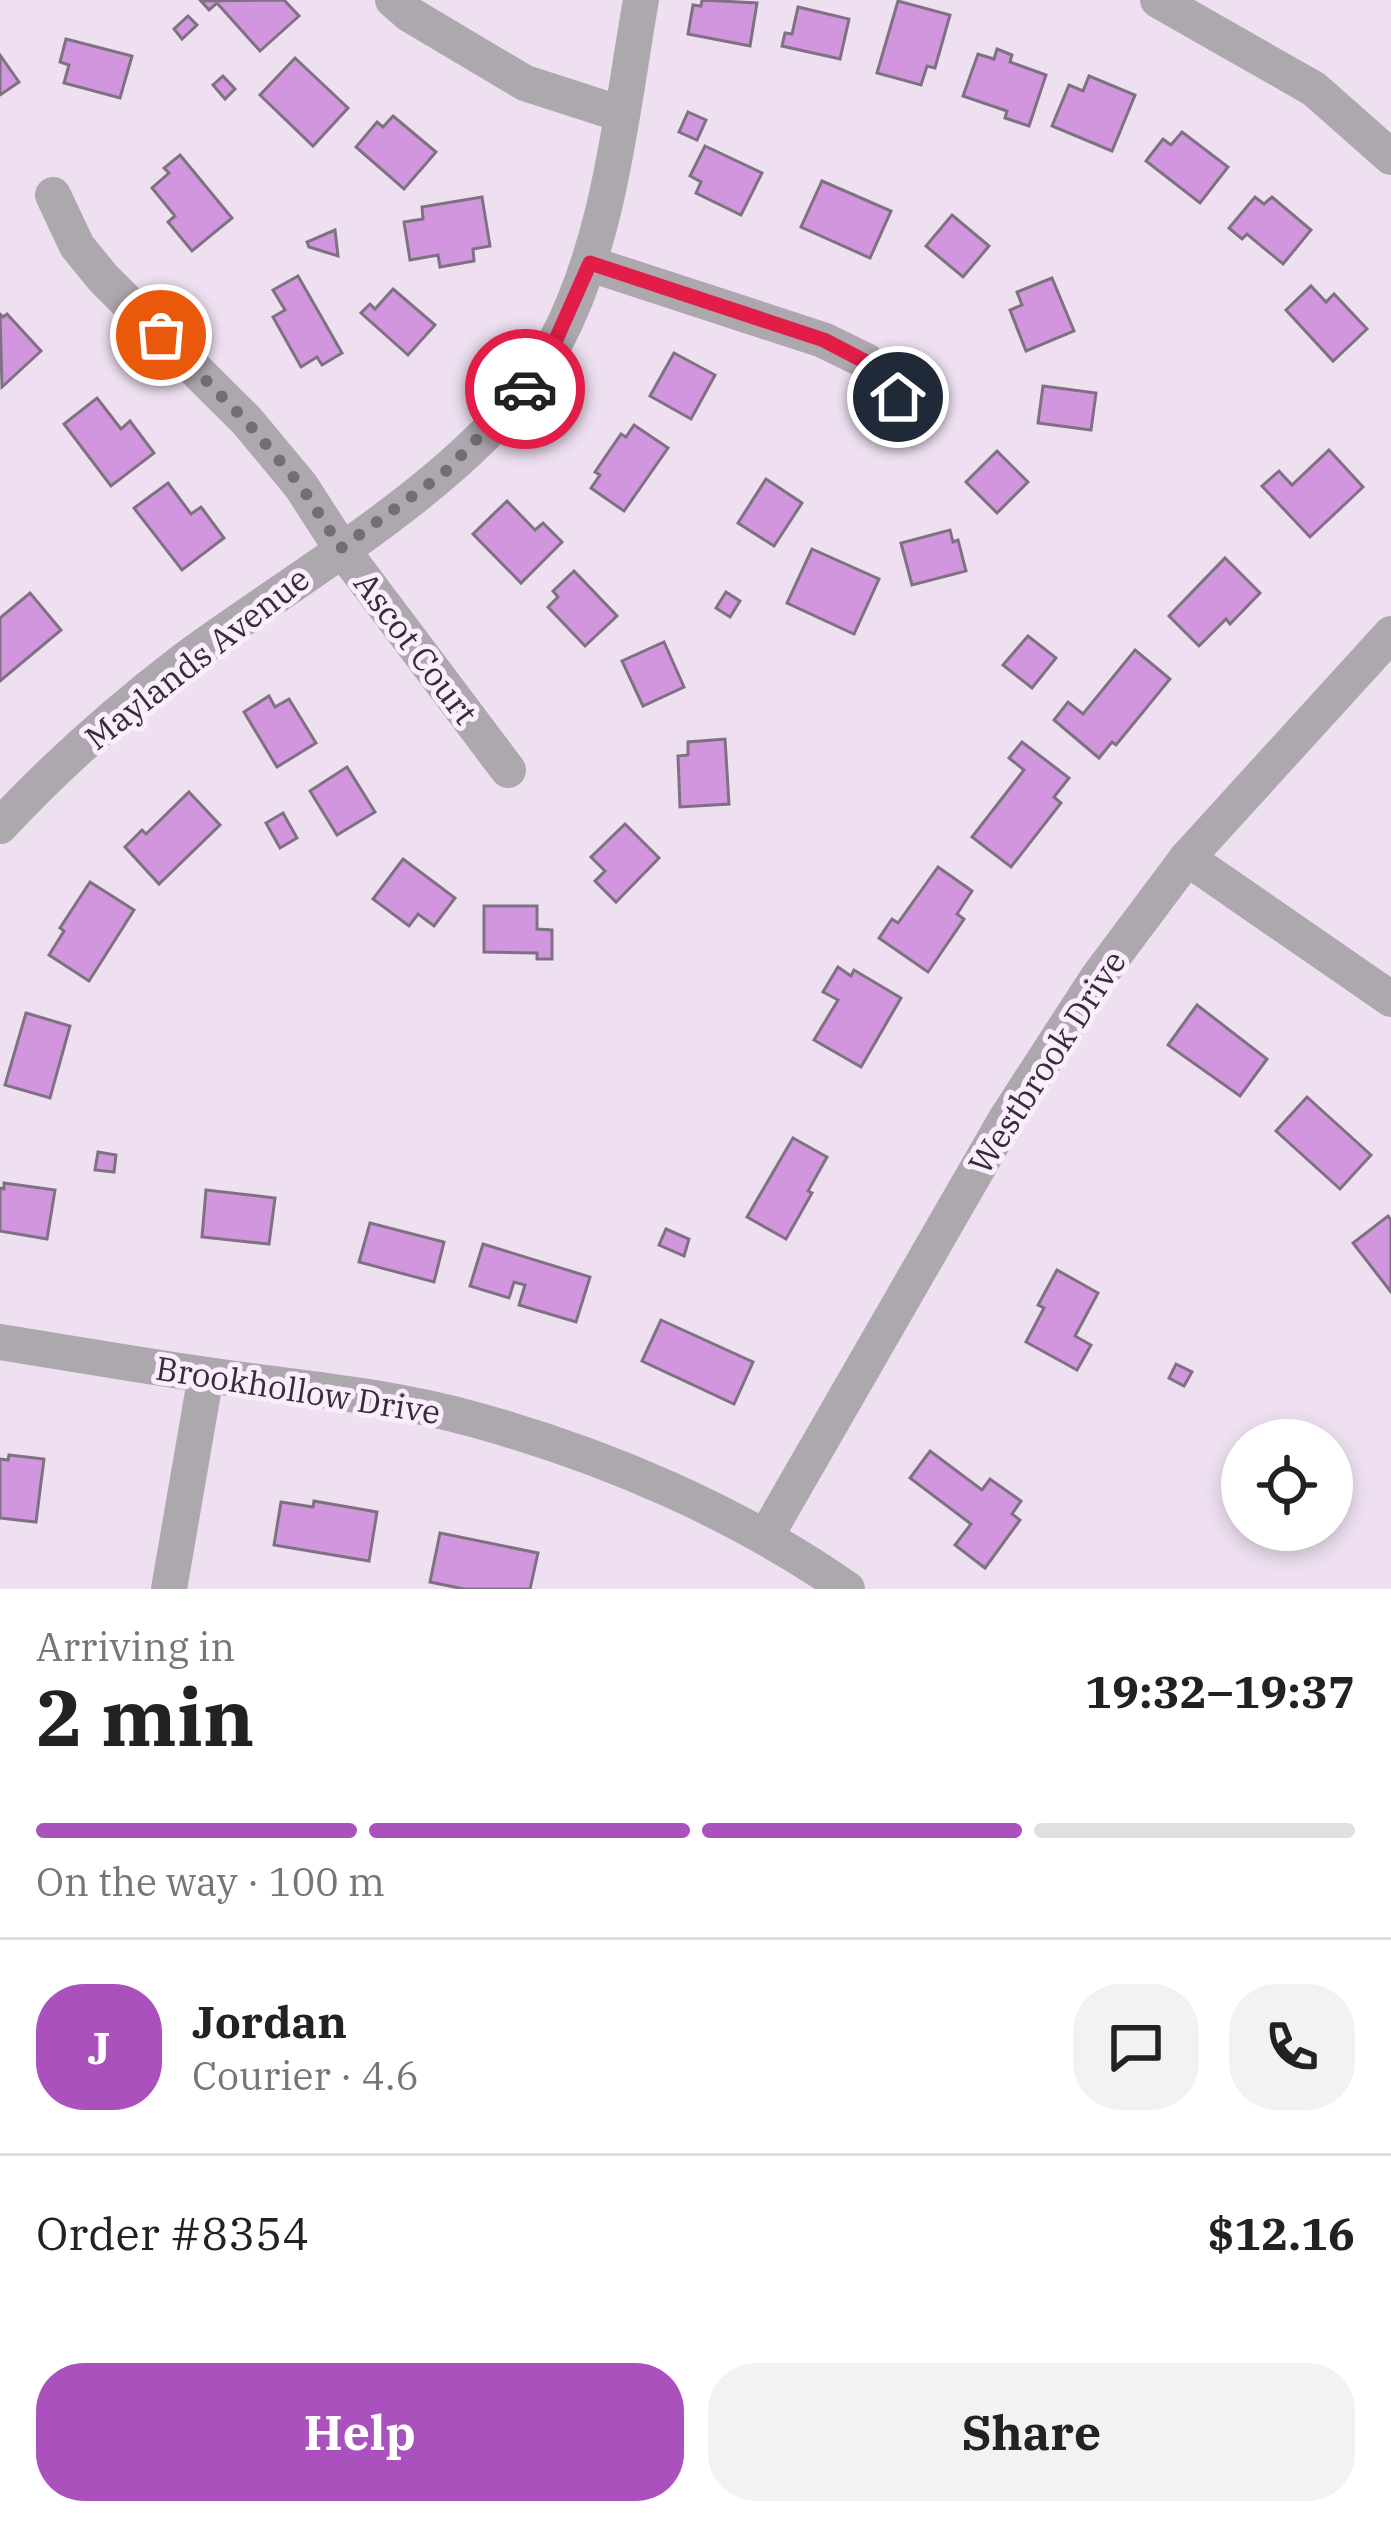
<!DOCTYPE html>
<meta charset="utf-8">
<style>
:root{--surface:#fff;--page:#f2f2f2;--text:#222;--muted:#767676;--line:#e0e0e0;--accent:#aa51be}
body{margin:0;font-family:"IBM Plex Serif",serif;background:var(--page);color:var(--text);height:100vh;display:flex;flex-direction:column;font-size:45px;white-space:nowrap}
*{box-sizing:border-box;margin:0}
p{font-size:39px;color:var(--muted)}
.icon{flex:none;width:66px;height:66px;fill:none;stroke:currentColor;stroke-width:2;stroke-linecap:round;stroke-linejoin:round}
.map{position:relative;height:1589px;overflow:hidden}
.drawer{display:flex;flex-direction:column;background:var(--surface);flex:1}
.drawer>*{flex:none}
.fabs{position:absolute;left:1221px;top:1419px;display:grid;gap:24px}
.fabs a{display:grid;place-items:center;width:132px;height:132px;border-radius:50%;background:var(--surface);box-shadow:0 6px 18px #0003;font-size:60px}
.pin{position:absolute;display:grid;place-items:center;width:102px;height:102px;color:#fff;margin:-51px;border:6px solid #fff;border-radius:50%;box-shadow:0 3px 12px #0007}
.courier{position:absolute;display:grid;place-items:center;width:120px;height:120px;margin:-60px;border:9px solid #e11d48;border-radius:50%;background:#fff;color:#222;box-shadow:0 3px 15px #0007}
.head em{font-style:normal;font-weight:700}
.head div{display:flex;flex-direction:column-reverse}
.head{display:flex;align-items:center;justify-content:space-between;height:204px;padding:0 36px}
h1{font-size:78px;font-weight:700;line-height:90px}
.bar{display:grid;grid-template-columns:repeat(4,1fr);gap:18px 12px;align-content:center;height:144px;padding:0 36px}
.bar i{height:15px;border-radius:9px;background:var(--line)}
.bar .selected{background:var(--accent)}
.bar p{grid-column:span 4}
.line{display:flex;align-items:center;gap:30px;padding:0 36px;border-top:3px solid var(--line)}
.line div{flex:1}
.round{display:grid;place-items:center;flex:none;width:126px;height:126px;border-radius:48px;background:var(--page)}
.cta{display:flex;gap:24px;margin-top:auto;padding:24px 36px}
.cta a{flex:1;height:138px;border-radius:48px;background:var(--accent);color:#fff;font-size:48px;font-weight:700;line-height:138px;text-align:center}
.cta a+a{background:var(--page);color:var(--text)}
.map>svg:first-child{display:block}
.building{fill:#d296df;stroke:#7e7281;stroke-width:3}
.lines{fill:none;stroke-linecap:round;stroke-linejoin:round}
.minor{stroke:#ada7ae;stroke-width:36}
.done{stroke:#756c77;stroke-width:12;stroke-dasharray:0 21.6}
.route{stroke:#e11d48;stroke-width:15}
.labels{text-anchor:middle;stroke-width:10;stroke-linejoin:round;paint-order:stroke}
.street-label{font-size:33px;fill:#342e35;stroke:#fbedfe}
</style>
<div class="map">
<svg width="1391" height="1589" viewBox="0 0 1391 1589">
<rect width="100%" height="100%" fill="#eee0f1"/>
<!-- building -->
<g class="building">
<polygon points="284,0 299,16 260,51 217,3 209,10 201,1"/>
<polygon points="702,0 757,3 750,46 688,34 693,5 701,6"/>
<polygon points="898,1 950,15 935,68 927,66 921,85 877,73"/>
<polygon points="798,7 849,19 840,59 782,46 785,33 792,34"/>
<polygon points="188,16 197,25 182,39 174,29"/>
<polygon points="66,39 132,56 120,98 64,83 69,65 60,62"/>
<polygon points="997,49 1012,55 1010,62 1046,75 1029,126 1005,118 1007,111 963,96 978,54 994,59"/>
<polygon points="0,55 19,82 0,95"/>
<polygon points="295,58 348,108 313,146 260,95"/>
<polygon points="223,76 235,89 225,99 213,85"/>
<polygon points="1089,76 1135,95 1112,151 1052,126 1069,85 1083,91"/>
<polygon points="688,112 706,120 697,140 679,132"/>
<polygon points="393,116 436,152 404,189 356,147 377,122 383,127"/>
<polygon points="1182,132 1228,167 1200,203 1146,161 1163,139 1171,145"/>
<polygon points="705,146 762,173 741,215 696,193 701,182 690,176"/>
<polygon points="180,155 232,218 192,251 168,222 175,216 152,188 169,173 164,168"/>
<polygon points="822,181 891,211 870,258 801,227"/>
<polygon points="482,197 490,246 473,249 474,261 440,267 438,255 410,260 404,222 423,219 422,207"/>
<polygon points="1255,197 1264,204 1272,197 1311,230 1283,264 1247,234 1242,239 1229,228"/>
<polygon points="952,215 989,246 963,277 926,246"/>
<polygon points="335,230 338,256 309,247 307,242"/>
<polygon points="298,276 342,353 322,365 317,357 301,367 273,317 285,310 273,290"/>
<polygon points="1052,278 1074,331 1026,351 1010,310 1022,305 1017,292"/>
<polygon points="1311,286 1326,302 1334,294 1367,329 1333,361 1286,310"/>
<polygon points="393,289 435,325 408,355 361,313 370,304 375,309"/>
<polygon points="0,314 3,317 7,314 41,351 2,387"/>
<polygon points="674,353 715,375 691,419 650,396"/>
<polygon points="1043,386 1096,393 1091,430 1038,423"/>
<polygon points="97,398 121,429 130,421 154,453 111,486 64,424"/>
<polygon points="634,425 668,448 624,511 591,488 600,475 595,472 621,434 626,437"/>
<polygon points="1329,450 1363,487 1310,537 1262,486 1279,471 1292,485"/>
<polygon points="997,451 1028,482 997,513 966,482"/>
<polygon points="766,479 802,503 774,546 738,523"/>
<polygon points="168,483 191,514 201,507 224,538 182,570 134,508"/>
<polygon points="507,501 535,530 543,523 562,542 521,583 473,534"/>
<polygon points="950,530 953,542 958,540 966,571 912,585 901,543"/>
<polygon points="812,549 879,579 854,634 787,603"/>
<polygon points="1225,558 1260,593 1230,624 1226,619 1199,646 1169,616"/>
<polygon points="574,571 617,616 585,646 548,607 558,597 553,591"/>
<polygon points="726,592 740,601 730,617 716,608"/>
<polygon points="30,593 61,630 0,681 0,618"/>
<polygon points="1028,636 1056,658 1032,688 1003,665"/>
<polygon points="664,642 684,687 643,706 622,661"/>
<polygon points="1135,650 1170,679 1116,745 1112,742 1099,758 1054,720 1068,702 1083,714"/>
<polygon points="269,696 275,707 289,699 316,743 277,767 244,712"/>
<polygon points="725,739 729,804 680,807 678,756 688,755 688,742"/>
<polygon points="1022,742 1069,778 1054,797 1061,803 1011,867 972,837 1024,770 1009,758"/>
<polygon points="347,767 375,812 337,835 310,791"/>
<polygon points="189,792 220,825 159,884 125,847 142,830 146,834"/>
<polygon points="283,813 297,838 280,848 266,823"/>
<polygon points="625,824 659,858 616,902 595,881 605,871 591,857"/>
<polygon points="403,859 455,898 434,926 418,914 409,926 373,899"/>
<polygon points="938,867 972,891 957,914 964,919 928,972 879,938 892,919 898,923"/>
<polygon points="90,882 134,910 89,981 49,955 64,931 60,928"/>
<polygon points="484,906 537,906 537,929 552,930 552,959 537,959 537,953 484,952"/>
<polygon points="838,967 851,976 854,970 901,998 861,1067 814,1040 838,1000 823,992"/>
<polygon points="1197,1005 1267,1059 1240,1096 1168,1045"/>
<polygon points="26,1013 70,1026 50,1098 5,1085"/>
<polygon points="1307,1097 1371,1155 1340,1189 1276,1131"/>
<polygon points="793,1138 827,1157 808,1191 812,1193 786,1239 747,1217"/>
<polygon points="98,1152 116,1155 114,1172 95,1170"/>
<polygon points="4,1183 55,1190 47,1239 0,1231 0,1188 4,1189"/>
<polygon points="206,1190 275,1198 269,1244 202,1237"/>
<polygon points="1388,1216 1391,1220 1391,1292 1353,1243"/>
<polygon points="370,1223 444,1242 434,1282 359,1262"/>
<polygon points="666,1229 689,1239 684,1256 659,1245"/>
<polygon points="483,1244 590,1277 576,1322 519,1305 525,1285 514,1282 509,1298 470,1286"/>
<polygon points="1057,1270 1098,1293 1075,1336 1091,1345 1077,1370 1026,1342 1044,1308 1038,1305"/>
<polygon points="661,1320 753,1362 734,1404 642,1361"/>
<polygon points="1176,1364 1192,1372 1184,1386 1169,1378"/>
<polygon points="930,1451 982,1490 990,1479 1021,1501 1012,1514 1020,1520 985,1568 955,1545 971,1524 910,1478"/>
<polygon points="9,1455 44,1459 36,1522 0,1518 0,1459 8,1460"/>
<polygon points="314,1501 377,1512 369,1561 274,1545 281,1502 313,1507"/>
<polygon points="440,1533 538,1553 530,1589 464,1589 430,1582"/>
</g>
<g class="lines">
<!-- minor -->
<g class="minor">
<polyline points="393,0 409,14 525,83 621,114"/>
<polyline points="1158,0 1314,89 1391,157"/>
<polyline points="53,195 77,246 103,278 247,421 301,486 341,548 508,770"/>
<polyline points="590,264 823,340 866,361 898,397"/>
<path d="M0 826C55 767 119 710 183 661 299 574 487 472 555 343 610 240 621 114 641 0"/>
<polyline points="1187,858 1391,999"/>
<path d="M0 1342C69 1353 138 1365 207 1375 297 1388 388 1395 476 1420 606 1456 737 1512 847 1589"/>
<polyline points="766,1536 1006,1119 1098,977 1187,858 1391,634"/>
<polyline points="169,1589 206,1375"/>
</g>
</g>
<g class="lines">
<!-- done -->
<polyline class="done" points="161,335 247,422 301,486 341,548 444,473 525,389"/>
<!-- route -->
<polyline class="route" points="525,389 554,344 590,263 824,340 866,362 898,397"/>
</g>
<g class="labels">
<!-- street labels -->
<g class="street-label">
<text transform="translate(416 648) rotate(53)" y="12">Ascot Court</text>
<text transform="translate(197 658) rotate(-38)" y="12">Maylands Avenue</text>
<text transform="translate(1047 1062) rotate(-57)" y="12">Westbrook Drive</text>
<text transform="translate(298 1390) rotate(9)" y="12">Brookhollow Drive</text>
</g>
</g>
</svg>
<div class="fabs">
<a><svg class="icon" aria-label="locate" viewBox="0 0 24 24"><circle cx="12" cy="12" r="6"/><path d="M12 2v4M12 18v4M2 12h4M18 12h4"/></svg></a>
</div>
<div class="pin" style="left:161px;top:335px;background:#ea580c"><svg class="icon" aria-label="bag" viewBox="0 0 24 24"><path d="M5 8h14l-1 12H6zM9 8a3 3 0 0 1 6 0"/></svg></div>
<div class="pin" style="left:898px;top:397px;background:#1f2937"><svg class="icon" aria-label="home" viewBox="0 0 24 24"><path d="M3 11l9-7 9 7M6 9v11h12V9"/></svg></div>
<div class="courier" style="left:525px;top:389px"><svg class="icon" aria-label="car" viewBox="0 0 24 24"><path d="M5 17H2v-5l4-1 3-4h7l3 4 3 1v5h-3M9 17h6M6 11h13"/><circle cx="7" cy="17" r="2"/><circle cx="17" cy="17" r="2"/></svg></div>
</div>
<section class="drawer">
<div class="head"><div><h1>2 min</h1><p>Arriving in</p></div><em>19:32–19:37</em></div>
<div class="bar"><i class="selected"></i><i class="selected"></i><i class="selected"></i><i></i><p>On the way · 100 m</p></div>
<div class="line" style="height:216px"><b class="round" style="background:var(--accent);color:#fff">J</b><div><b>Jordan</b><p>Courier · 4.6</p></div><a class="round"><svg class="icon" aria-label="chat" viewBox="0 0 24 24"><path d="M4 5h16v11H9l-5 4z"/></svg></a><a class="round"><svg class="icon" aria-label="phone" viewBox="0 0 24 24"><path d="M5 4h4l2 5-3 2q2 4 5 5l2-3 5 2v4C11 20 4 13 5 4z"/></svg></a></div>
<div class="line" style="height:156px"><div>Order #8354</div><b>$12.16</b></div>
<div class="cta"><a>Help</a><a>Share</a></div>
</section>
